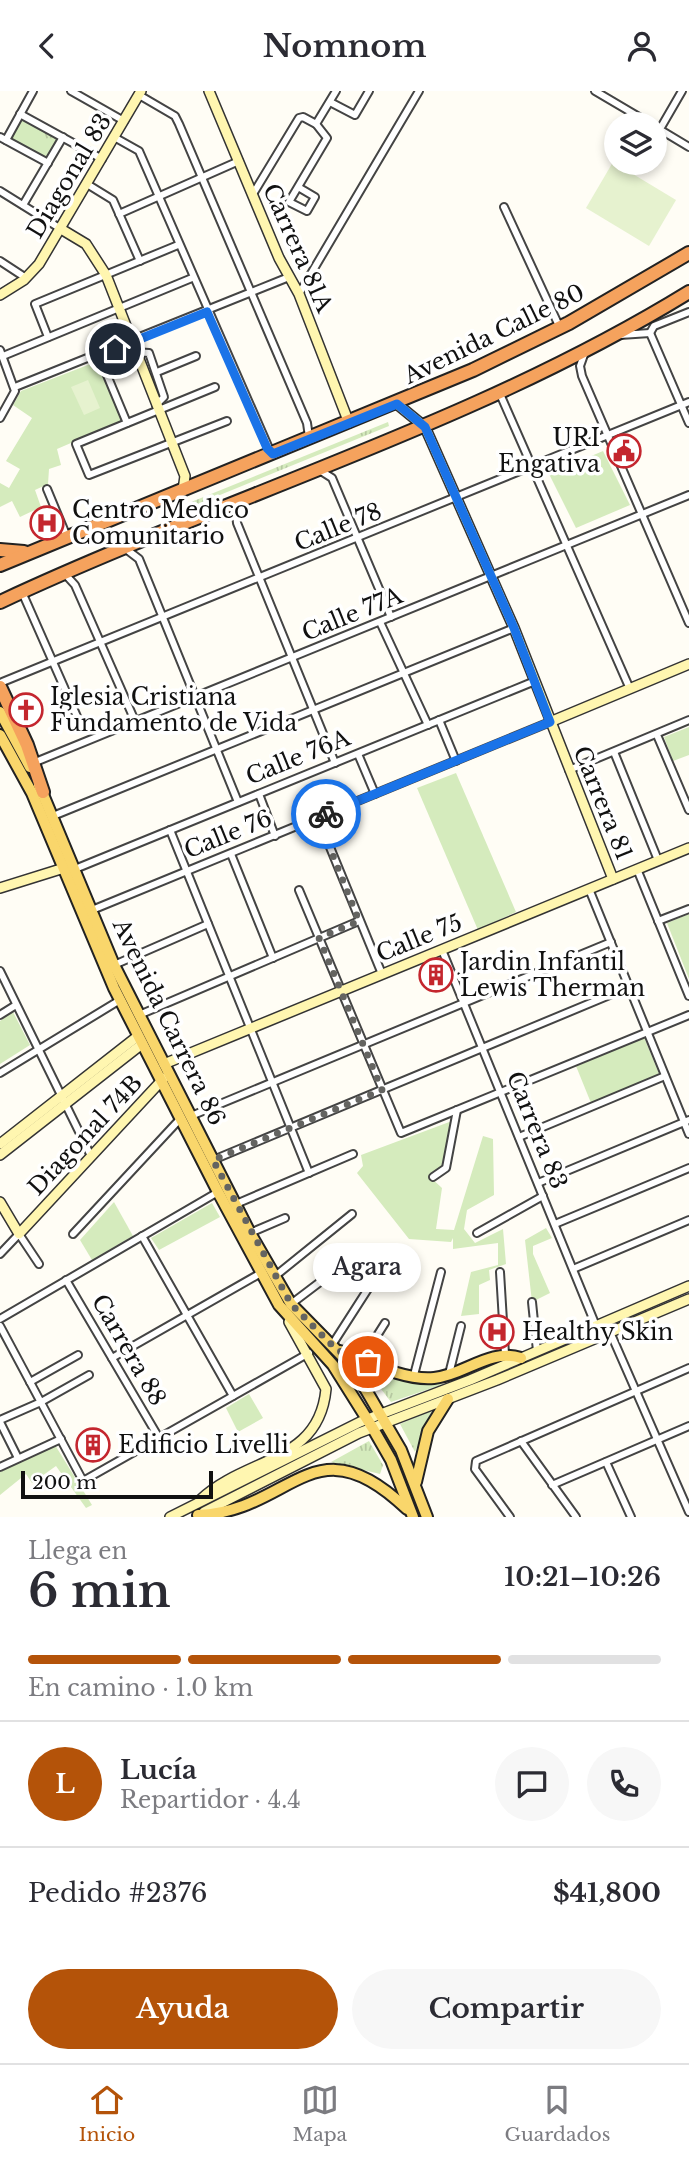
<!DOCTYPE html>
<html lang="es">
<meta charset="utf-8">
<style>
:root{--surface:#fff;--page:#f7f7f7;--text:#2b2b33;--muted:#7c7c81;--line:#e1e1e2;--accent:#b45309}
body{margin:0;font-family:"Libre Baskerville",serif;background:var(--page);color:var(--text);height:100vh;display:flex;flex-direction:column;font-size:26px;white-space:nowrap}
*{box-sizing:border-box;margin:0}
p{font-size:23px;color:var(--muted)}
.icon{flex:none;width:38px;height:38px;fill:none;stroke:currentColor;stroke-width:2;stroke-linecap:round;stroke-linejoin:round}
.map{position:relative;height:1426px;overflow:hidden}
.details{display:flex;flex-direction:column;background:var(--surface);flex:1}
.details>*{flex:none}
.controls{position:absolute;left:604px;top:21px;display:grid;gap:14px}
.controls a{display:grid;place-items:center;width:63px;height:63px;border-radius:50%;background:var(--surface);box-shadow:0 4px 10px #0003;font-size:35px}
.scale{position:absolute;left:21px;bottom:18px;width:192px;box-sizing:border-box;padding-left:7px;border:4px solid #111;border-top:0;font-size:19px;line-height:24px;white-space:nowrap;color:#111;-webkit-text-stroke:5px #fff;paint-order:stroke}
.pin{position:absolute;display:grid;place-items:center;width:60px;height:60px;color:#fff;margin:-30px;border:4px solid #fff;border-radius:50%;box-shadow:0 2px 7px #0007}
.courier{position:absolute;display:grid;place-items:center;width:70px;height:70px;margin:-35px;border:5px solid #1a73e8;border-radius:50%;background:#fff;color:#222;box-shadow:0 2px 9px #0007}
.bubble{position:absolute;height:49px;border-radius:24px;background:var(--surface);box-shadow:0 4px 10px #0003;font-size:23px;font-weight:600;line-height:49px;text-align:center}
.overview em{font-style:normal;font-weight:600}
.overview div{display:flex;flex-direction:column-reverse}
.overview{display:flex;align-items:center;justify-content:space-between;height:119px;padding:0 28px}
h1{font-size:46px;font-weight:600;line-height:52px}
.bar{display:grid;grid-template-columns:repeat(4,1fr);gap:10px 7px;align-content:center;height:84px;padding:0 28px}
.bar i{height:9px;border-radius:5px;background:var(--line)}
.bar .active{background:var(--accent)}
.bar p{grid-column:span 4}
.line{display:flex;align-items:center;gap:18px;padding:0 28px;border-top:2px solid var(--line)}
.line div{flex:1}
.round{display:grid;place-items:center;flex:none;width:74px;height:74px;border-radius:37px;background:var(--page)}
.primary-button{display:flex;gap:14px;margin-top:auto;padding:14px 28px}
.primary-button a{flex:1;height:80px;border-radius:42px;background:var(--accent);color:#fff;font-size:28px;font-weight:600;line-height:80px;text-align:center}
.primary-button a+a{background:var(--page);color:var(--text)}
header{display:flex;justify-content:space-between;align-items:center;height:91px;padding:0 28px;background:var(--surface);font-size:32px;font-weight:600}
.tabs{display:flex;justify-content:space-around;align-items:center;height:98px;border-top:2px solid var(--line);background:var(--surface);font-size:19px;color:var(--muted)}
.tabs a{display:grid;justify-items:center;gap:4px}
.tabs .active{color:var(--accent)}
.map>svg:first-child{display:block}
.grass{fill:url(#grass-tufts)}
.park{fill:#d5ebbd}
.pitch{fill:#e6f2cf}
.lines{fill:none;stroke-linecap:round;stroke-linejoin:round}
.street-casing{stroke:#444;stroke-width:10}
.secondary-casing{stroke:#333;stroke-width:12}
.primary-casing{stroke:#222;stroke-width:14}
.highway-casing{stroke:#222;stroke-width:16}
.street{stroke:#fff;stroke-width:6}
.secondary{stroke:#fff6b0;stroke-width:9}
.primary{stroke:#f9d66b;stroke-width:10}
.highway{stroke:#f5a25d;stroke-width:12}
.done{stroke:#646461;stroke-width:7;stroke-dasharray:0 12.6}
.route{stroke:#1a73e8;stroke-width:9}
.labels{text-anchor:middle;stroke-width:7;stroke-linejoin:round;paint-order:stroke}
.street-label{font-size:23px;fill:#111;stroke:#fff}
.poi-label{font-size:23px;fill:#111;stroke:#fff;text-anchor:start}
</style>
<header><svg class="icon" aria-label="back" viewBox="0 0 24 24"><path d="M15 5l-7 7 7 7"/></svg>Nomnom<svg class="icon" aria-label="person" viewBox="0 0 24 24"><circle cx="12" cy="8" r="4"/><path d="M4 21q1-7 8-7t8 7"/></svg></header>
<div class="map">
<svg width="689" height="1426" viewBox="0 0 689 1426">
<defs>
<pattern id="grass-tufts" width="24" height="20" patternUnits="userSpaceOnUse" patternTransform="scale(1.75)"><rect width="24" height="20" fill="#d5ebbd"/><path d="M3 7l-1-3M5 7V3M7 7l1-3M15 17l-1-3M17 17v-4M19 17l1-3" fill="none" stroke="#b6c8a1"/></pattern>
</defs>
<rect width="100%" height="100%" fill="#fffdf5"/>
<!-- grass -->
<g class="grass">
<polygon points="20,23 63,46 48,72 6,49"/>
<polygon points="388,331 389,335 166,426 164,422"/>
<polygon points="365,1277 412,1291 444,1293 391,1311"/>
<polygon points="432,1319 415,1361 400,1333"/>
<polygon points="369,1350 383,1374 380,1383 331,1371"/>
</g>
<!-- park -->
<g class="park">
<polygon points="98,270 122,330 57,358 61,374 49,378 48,393 35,399 41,416 20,426 12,410 0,416 0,392 9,397 20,378 6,370 32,327 13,314 21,300"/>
<polygon points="603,360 630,414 576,437 549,383"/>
<polygon points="689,636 689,664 673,670 664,646"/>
<polygon points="456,682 516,821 478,839 417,697"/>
<polygon points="689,823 689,888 667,832"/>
<polygon points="13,921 30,954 0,973 0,930"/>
<polygon points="644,946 659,983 591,1012 576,975"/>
<polygon points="452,1030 444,1074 429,1085 442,1097 436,1138 454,1139 483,1045 493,1048 494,1104 467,1119 464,1138 475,1152 503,1138 506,1173 489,1179 490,1189 479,1194 479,1223 461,1225 471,1181 498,1174 498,1152 453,1158 453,1147 451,1151 409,1148 357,1082 363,1075 361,1064"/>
<polygon points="114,1111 133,1145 92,1169 80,1149"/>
<polygon points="212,1112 220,1126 159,1159 151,1147"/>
<polygon points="546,1137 552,1147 533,1155 533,1163 550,1202 532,1211 525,1149"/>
<polygon points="249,1303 263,1327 238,1341 226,1317"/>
<polygon points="55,1354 92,1414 86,1417 56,1375 32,1392 26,1383 0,1404 0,1381"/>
</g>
<!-- pitch -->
<g class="pitch">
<polygon points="613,71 676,109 649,155 586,117"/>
<polygon points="88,289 100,317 84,324 71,296"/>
</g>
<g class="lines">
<defs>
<g id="street">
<polyline points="71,0 124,30"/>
<polyline points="595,0 651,33"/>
<polyline points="139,4 175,25 179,33 307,332 309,346"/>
<polyline points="330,11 355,24 369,0"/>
<polyline points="20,23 102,68"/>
<polyline points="316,33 336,0"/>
<polyline points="659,38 689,56"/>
<polyline points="660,38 682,0"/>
<polyline points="0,46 48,72"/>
<polyline points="114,46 139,60 271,362"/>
<polyline points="6,49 33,0"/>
<polyline points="87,93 113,109 140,170"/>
<polyline points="0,100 61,138"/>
<polyline points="253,103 299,27 303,26 316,33 327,47 289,111 307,120 315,106 298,96"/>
<polyline points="23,114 63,46"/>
<polyline points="504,116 560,237"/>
<polyline points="119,123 239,70"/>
<polyline points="0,170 26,187"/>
<polyline points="299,203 419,0"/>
<polyline points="650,242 689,332"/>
<polyline points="650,242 654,235 689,221"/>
<polyline points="620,244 650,242"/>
<polyline points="48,246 35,213 178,154"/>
<polyline points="0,259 15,300 0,327"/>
<polyline points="135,261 149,262 164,306 156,314"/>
<polyline points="585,261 580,275 582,285 689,532"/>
<polyline points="3,265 192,187"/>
<polyline points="99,265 127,332"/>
<polyline points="157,281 196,265"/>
<polyline points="15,296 289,186"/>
<polyline points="215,296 76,353 89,384 227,330"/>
<polyline points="500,303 630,598"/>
<polyline points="321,380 332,387 391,526"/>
<polyline points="47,398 67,446"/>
<polyline points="235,414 237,432 335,672"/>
<polyline points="126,458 139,468 238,711"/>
<polyline points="65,483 75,494 135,630"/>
<polyline points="22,501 79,630"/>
<polyline points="380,531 428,634"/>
<polyline points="0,592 689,311"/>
<polyline points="439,629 456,670"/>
<polyline points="657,644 689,719"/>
<polyline points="614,661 658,769"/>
<polyline points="358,663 375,703"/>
<polyline points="33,672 689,404"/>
<polyline points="569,679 689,629"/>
<polyline points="259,703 275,745"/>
<polyline points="53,725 514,537"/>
<polyline points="318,727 382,883"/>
<polyline points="170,739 309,1082"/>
<polyline points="231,763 273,867"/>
<polyline points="75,778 535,590"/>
<polyline points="637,778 689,905"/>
<polyline points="589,798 689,1043"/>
<polyline points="299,799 401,1042 689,924"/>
<polyline points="92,819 550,631"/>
<polyline points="658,830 689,818"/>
<polyline points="442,859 596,1235"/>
<polyline points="114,874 208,833"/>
<polyline points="0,880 91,1065"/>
<polyline points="0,924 16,914"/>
<polyline points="139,924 359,830"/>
<polyline points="0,982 120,909"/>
<polyline points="191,1025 611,851"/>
<polyline points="519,1046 665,985"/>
<polyline points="213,1069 629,896"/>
<polyline points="433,1086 446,1077 457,1019"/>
<polyline points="538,1092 689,1029"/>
<polyline points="236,1113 353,1063"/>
<polyline points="555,1133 689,1077"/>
<polyline points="250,1142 285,1127"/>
<polyline points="477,1142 543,1105"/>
<polyline points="73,1143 180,1028"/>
<polyline points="142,1145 233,1305"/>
<polyline points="0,1163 19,1143 39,1173"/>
<polyline points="573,1178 689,1129"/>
<polyline points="500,1181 505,1263"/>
<polyline points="274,1186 352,1123"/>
<polyline points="66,1189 159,1347"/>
<polyline points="532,1211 537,1260"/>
<polyline points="291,1213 324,1188"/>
<polyline points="0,1228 218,1101"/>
<polyline points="0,1235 83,1390 309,1262"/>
<polyline points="610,1241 689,1421"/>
<polyline points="332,1254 393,1159"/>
<polyline points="112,1267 261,1182"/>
<polyline points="359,1267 368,1259 385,1232"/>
<polyline points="449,1283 461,1235"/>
<polyline points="414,1284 441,1181"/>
<polyline points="30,1291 78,1264"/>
<polyline points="0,1329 41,1311 89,1284"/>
<polyline points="0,1331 18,1367"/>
<polyline points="521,1350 576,1426"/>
<polyline points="606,1371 631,1426"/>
<polyline points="0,1376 61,1348"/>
<polyline points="552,1394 689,1335"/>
<polyline points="510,1426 475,1378 476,1370 689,1277"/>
</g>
<g id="secondary">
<polyline points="209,0 279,167 299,203 349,332"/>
<polyline points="61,138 86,153 106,184 185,385 183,399"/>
<polyline points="0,204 24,189 39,173 141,0"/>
<polyline points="397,313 425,336 514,537 613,788"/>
<polyline points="550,631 689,573"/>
<polyline points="0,797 64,777"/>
<polyline points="164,973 689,757"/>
<polyline points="0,1053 138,945"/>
<polyline points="0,1064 142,953"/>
<polyline points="0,1111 19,1143 164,987"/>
<path d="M200 1409C246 1365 319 1373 326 1298L289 1231"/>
<polyline points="204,1421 359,1342 497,1289 689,1208"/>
<polyline points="170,1426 360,1331 470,1289 689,1195"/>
</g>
<g id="primary">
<polyline points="0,621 30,676"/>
<polyline points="0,644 32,702 114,897 218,1101 279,1214 333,1274 372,1336 391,1369 413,1426"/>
<polyline points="39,694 114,874 250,1142 291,1213 344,1267 366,1299 401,1359 427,1426"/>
<path d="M340 1260C367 1270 404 1290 434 1287 465 1284 489 1257 521 1267"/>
<polyline points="416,1391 428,1340 448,1308"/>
<path d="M198 1424C292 1421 313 1328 407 1418"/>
</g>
<g id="highway">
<polyline points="0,459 24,461"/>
<polyline points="0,474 473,279 569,232 689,162"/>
<path d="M0 511C229 404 473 334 689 201"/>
<polyline points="0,596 27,654 43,701"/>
</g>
</defs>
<!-- street casing -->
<use href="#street" class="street-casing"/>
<!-- secondary casing -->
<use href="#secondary" class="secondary-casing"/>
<!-- primary casing -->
<use href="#primary" class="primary-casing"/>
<!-- highway casing -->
<use href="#highway" class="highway-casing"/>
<!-- street -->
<use href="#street" class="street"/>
<!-- secondary -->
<use href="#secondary" class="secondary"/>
<!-- primary -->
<use href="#primary" class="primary"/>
<!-- highway -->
<use href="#highway" class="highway"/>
</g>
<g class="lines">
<!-- done -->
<polyline class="done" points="326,723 318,727 359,830 319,847 382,999 213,1069 291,1213 337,1259 368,1271"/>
<!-- route -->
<polyline class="route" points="115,258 207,221 267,357 273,363 397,313 425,336 514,537 550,631 326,723"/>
</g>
<!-- icons -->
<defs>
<symbol id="civic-ring" viewBox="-11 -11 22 22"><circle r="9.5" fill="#fff" stroke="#c4262e" stroke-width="1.5"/><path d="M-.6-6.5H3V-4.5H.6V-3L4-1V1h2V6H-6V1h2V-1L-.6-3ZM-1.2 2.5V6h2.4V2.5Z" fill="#c4262e"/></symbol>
<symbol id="hospital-ring" viewBox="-11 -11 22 22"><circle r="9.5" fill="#fff" stroke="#c4262e" stroke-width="1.5"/><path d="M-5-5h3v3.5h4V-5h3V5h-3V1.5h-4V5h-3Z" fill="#c4262e"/></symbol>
<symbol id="church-ring" viewBox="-11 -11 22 22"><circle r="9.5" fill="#fff" stroke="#c4262e" stroke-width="1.5"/><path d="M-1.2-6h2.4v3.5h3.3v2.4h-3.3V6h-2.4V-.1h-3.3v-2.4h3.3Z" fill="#c4262e"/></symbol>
<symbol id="building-ring" viewBox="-11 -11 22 22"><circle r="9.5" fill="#fff" stroke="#c4262e" stroke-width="1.5"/><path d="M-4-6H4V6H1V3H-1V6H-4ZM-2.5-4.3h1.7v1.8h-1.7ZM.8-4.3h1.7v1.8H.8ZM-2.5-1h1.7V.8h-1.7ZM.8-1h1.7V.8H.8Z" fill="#c4262e"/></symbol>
</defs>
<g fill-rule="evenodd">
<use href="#civic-ring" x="605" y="341" width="38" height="38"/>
<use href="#hospital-ring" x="28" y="413" width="38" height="38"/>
<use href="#church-ring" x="7" y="600" width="38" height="38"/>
<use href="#building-ring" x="417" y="865" width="38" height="38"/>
<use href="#hospital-ring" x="478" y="1222" width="38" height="38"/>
<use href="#building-ring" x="74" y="1335" width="38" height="38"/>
</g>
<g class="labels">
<!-- street labels -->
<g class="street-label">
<text transform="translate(69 85) rotate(-59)" y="8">Diagonal 83</text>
<text transform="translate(298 157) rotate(66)" y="8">Carrera 81A</text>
<text transform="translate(494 243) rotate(-26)" y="8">Avenida Calle 80</text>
<text transform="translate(338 436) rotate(-22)" y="8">Calle 78</text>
<text transform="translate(352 523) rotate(-22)" y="8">Calle 77A</text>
<text transform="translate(298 666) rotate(-22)" y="8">Calle 76A</text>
<text transform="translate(603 712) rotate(68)" y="8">Carrera 81</text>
<text transform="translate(228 743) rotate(-22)" y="8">Calle 76</text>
<text transform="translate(419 847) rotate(-22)" y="8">Calle 75</text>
<text transform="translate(169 931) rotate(64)" y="8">Avenida Carrera 86</text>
<text transform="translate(537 1039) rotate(68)" y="8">Carrera 83</text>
<text transform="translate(85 1044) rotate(-47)" y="8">Diagonal 74B</text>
<text transform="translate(129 1259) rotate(60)" y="8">Carrera 88</text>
</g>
<!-- poi labels -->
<g class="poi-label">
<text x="600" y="355" text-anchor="end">URI<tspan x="600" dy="26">Engativa</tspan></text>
<text x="72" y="427">Centro Medico<tspan x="72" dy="26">Comunitario</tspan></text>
<text x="50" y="614">Iglesia Cristiana<tspan x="50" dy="26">Fundamento de Vida</tspan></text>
<text x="460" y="879">Jardin Infantil<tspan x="460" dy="26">Lewis Therman</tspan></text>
<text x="522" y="1249">Healthy Skin</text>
<text x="118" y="1362">Edificio Livelli</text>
</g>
</g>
</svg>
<div class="controls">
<a><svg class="icon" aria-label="layers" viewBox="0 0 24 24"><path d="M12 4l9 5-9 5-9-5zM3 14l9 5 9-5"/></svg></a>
</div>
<div class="scale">200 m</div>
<div class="pin" style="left:368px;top:1271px;background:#ea580c"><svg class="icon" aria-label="bag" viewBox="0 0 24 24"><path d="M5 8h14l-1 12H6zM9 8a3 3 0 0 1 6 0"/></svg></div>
<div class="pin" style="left:115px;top:258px;background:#1f2937"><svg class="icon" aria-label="home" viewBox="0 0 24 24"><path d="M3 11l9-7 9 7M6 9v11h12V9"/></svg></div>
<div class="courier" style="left:326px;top:723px"><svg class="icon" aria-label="bike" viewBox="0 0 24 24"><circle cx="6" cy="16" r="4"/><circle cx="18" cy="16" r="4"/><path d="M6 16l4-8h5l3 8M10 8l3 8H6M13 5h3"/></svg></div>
<div class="bubble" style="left:313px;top:1152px;width:108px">Agara</div>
</div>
<section class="details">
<div class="overview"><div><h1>6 min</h1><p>Llega en</p></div><em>10:21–10:26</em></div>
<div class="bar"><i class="active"></i><i class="active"></i><i class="active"></i><i></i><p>En camino · 1.0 km</p></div>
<div class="line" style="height:126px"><b class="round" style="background:var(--accent);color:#fff">L</b><div><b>Lucía</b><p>Repartidor · 4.4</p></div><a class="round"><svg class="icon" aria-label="chat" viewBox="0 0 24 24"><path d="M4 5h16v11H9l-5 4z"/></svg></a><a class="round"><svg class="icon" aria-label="phone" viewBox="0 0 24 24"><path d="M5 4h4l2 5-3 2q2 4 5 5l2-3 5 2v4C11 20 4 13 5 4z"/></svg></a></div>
<div class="line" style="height:91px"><div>Pedido #2376</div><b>$41,800</b></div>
<div class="primary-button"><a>Ayuda</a><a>Compartir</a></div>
</section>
<nav class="tabs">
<a class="active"><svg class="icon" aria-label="home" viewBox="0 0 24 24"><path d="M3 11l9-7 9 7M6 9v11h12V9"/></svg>Inicio</a>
<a><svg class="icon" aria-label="map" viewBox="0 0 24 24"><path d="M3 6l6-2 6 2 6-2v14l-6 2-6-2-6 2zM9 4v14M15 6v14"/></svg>Mapa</a>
<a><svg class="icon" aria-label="saved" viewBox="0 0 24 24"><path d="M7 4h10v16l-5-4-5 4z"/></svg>Guardados</a>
</nav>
